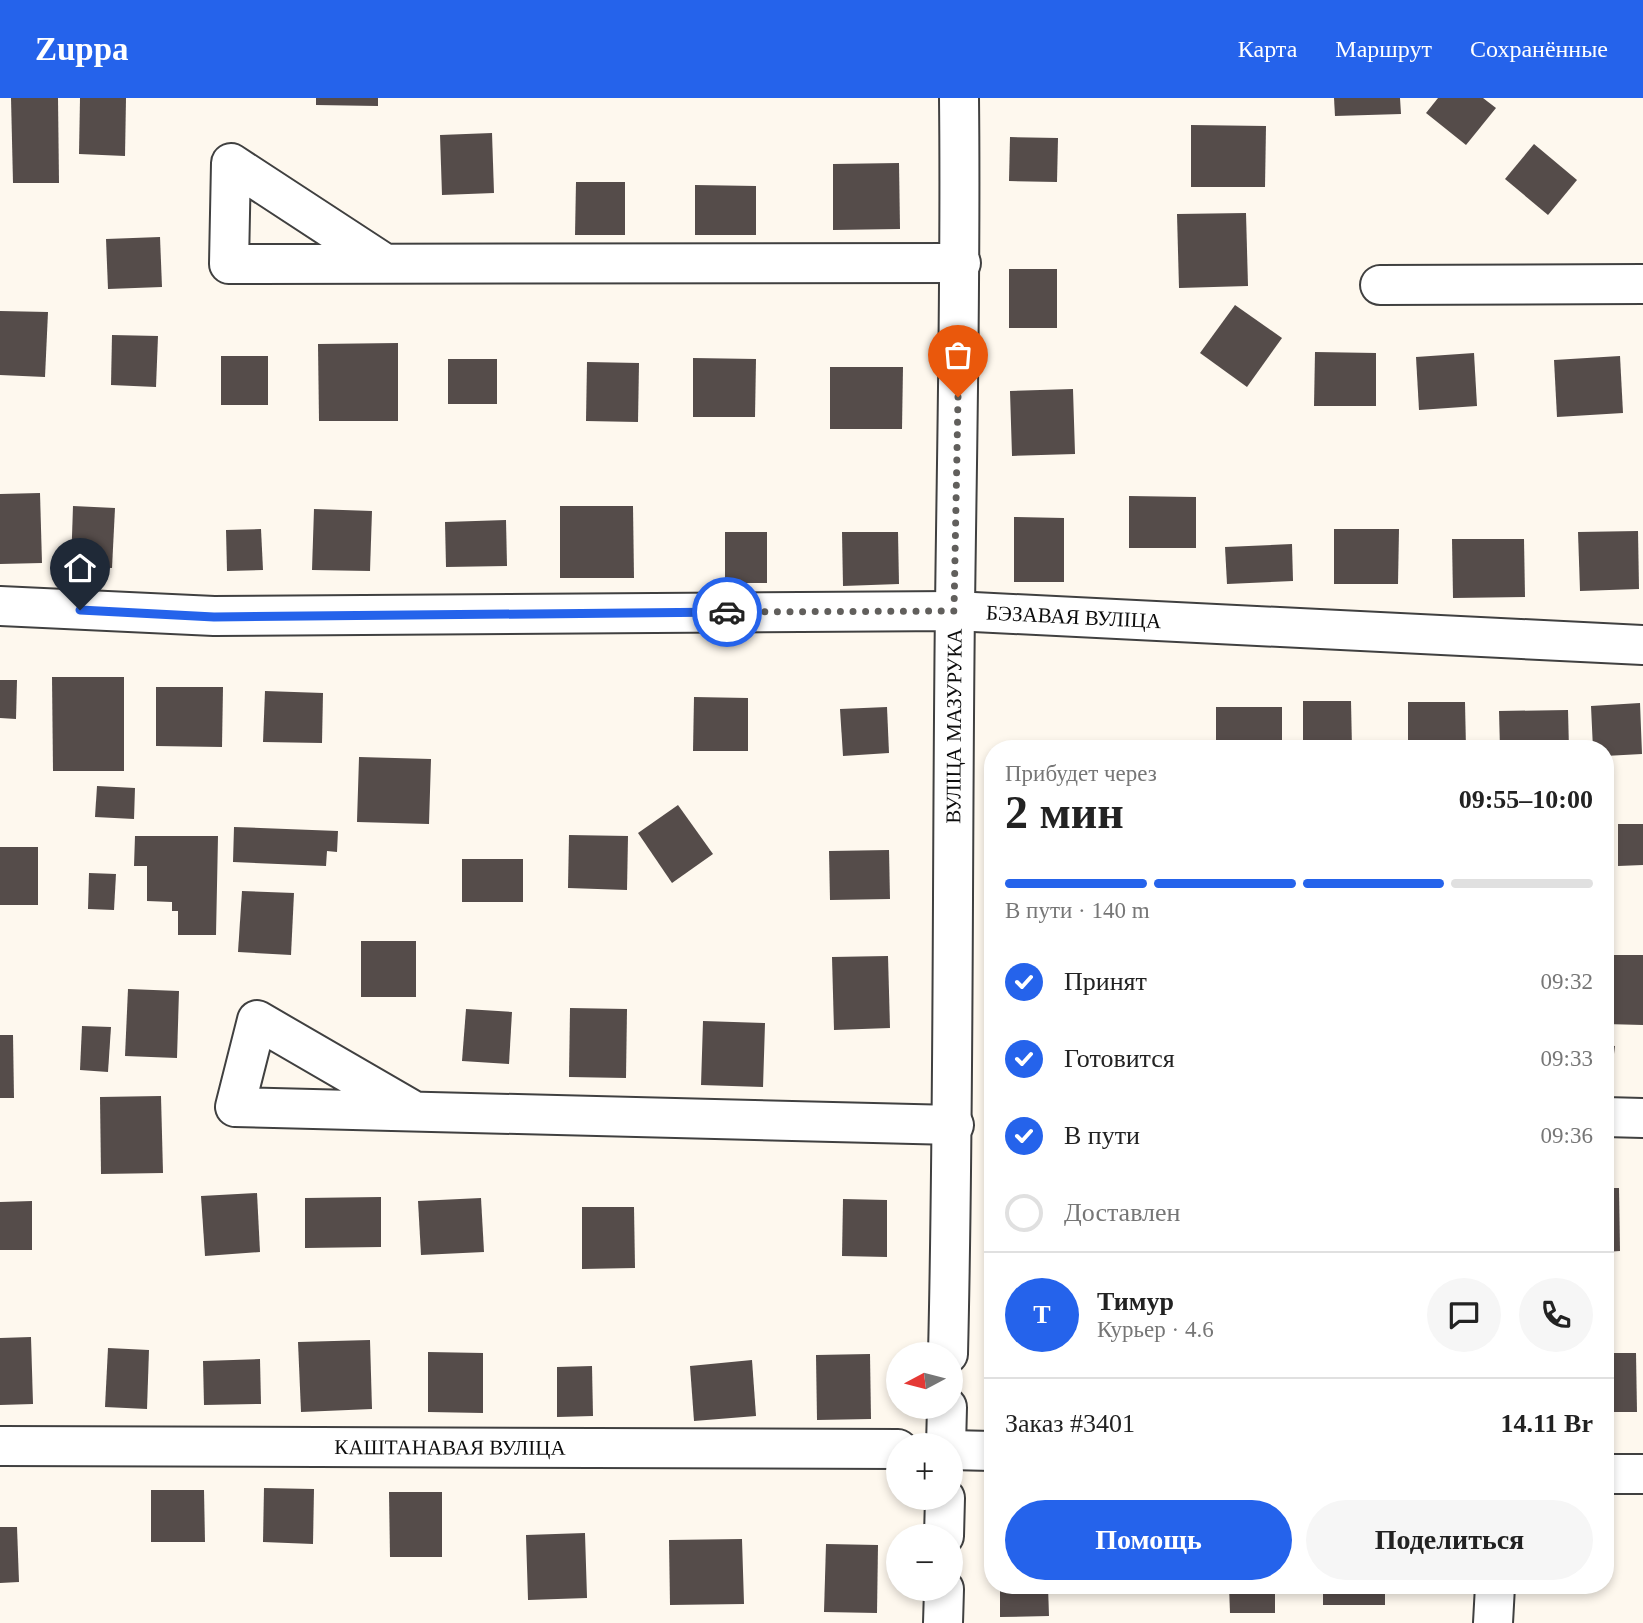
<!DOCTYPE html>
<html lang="ru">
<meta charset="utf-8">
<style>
:root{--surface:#fff;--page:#f6f6f6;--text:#222;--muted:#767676;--line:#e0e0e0;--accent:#2563eb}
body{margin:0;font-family:"Times New Roman",serif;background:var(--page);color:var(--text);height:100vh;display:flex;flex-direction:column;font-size:26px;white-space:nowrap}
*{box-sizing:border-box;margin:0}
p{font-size:23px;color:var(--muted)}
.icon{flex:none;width:38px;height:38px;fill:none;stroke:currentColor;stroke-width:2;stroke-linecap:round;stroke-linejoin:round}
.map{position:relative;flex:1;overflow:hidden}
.drawer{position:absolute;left:984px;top:642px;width:630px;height:854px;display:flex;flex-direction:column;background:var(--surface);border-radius:28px;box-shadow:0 4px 10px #0003}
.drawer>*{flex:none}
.needle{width:46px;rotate:263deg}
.buttons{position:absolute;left:886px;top:1244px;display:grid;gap:14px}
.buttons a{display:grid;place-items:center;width:77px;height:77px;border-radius:50%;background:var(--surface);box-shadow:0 4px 10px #0003;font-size:35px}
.pin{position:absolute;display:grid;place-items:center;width:60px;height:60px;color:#fff;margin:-72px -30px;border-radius:50% 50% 50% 0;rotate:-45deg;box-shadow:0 0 7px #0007}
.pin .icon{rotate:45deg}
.courier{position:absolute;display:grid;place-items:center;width:70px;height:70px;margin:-35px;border:5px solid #2563eb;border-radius:50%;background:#fff;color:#222;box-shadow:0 2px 9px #0007}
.overview em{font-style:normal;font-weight:700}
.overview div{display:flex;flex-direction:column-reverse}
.overview{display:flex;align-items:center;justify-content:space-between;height:119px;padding:0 21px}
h1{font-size:46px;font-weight:700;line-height:52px}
.bar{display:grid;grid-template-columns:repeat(4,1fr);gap:10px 7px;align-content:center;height:84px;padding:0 21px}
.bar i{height:9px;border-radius:5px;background:var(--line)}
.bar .current{background:var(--accent)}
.bar p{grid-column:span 4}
.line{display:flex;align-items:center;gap:18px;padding:0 21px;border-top:2px solid var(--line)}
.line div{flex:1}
.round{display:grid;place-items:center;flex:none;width:74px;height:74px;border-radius:37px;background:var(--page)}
ol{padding:0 21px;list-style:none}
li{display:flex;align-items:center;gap:21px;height:77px}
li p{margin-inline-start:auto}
li .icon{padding:7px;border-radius:50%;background:var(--accent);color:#fff;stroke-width:4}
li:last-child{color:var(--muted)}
li i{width:38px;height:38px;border:4px solid var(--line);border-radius:50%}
.primary-button{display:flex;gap:14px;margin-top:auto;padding:14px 21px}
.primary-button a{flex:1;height:80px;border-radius:42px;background:var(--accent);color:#fff;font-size:28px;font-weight:700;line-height:80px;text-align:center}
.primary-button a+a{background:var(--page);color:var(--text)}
header{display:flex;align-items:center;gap:42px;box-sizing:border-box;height:98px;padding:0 35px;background:var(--accent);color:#fff}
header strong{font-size:33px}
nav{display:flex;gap:38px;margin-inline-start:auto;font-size:24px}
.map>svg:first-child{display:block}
.building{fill:#554c4a}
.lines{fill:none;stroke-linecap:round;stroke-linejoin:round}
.minor-casing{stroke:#404040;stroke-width:42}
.minor{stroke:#fff;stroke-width:38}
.done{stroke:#615f5c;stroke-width:7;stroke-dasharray:0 12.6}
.route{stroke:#2563eb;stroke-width:9}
.labels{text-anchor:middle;stroke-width:7;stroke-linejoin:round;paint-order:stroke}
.street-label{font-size:21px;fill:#0d0d0d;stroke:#fff}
</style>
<header>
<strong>Zuppa</strong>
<nav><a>Карта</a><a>Маршрут</a><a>Сохранённые</a></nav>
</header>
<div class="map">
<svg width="1643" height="1525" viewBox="0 0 1643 1525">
<rect width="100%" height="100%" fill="#fef8ee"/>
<!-- building -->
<g class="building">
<polygon points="11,0 58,0 59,85 13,85"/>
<polygon points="80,0 126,0 125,58 79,56"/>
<polygon points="316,0 378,0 378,8 316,7"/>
<polygon points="1334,0 1400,0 1401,16 1335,18"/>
<polygon points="1438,0 1483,0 1496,10 1466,47 1426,15"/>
<polygon points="1191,27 1266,28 1265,89 1191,89"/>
<polygon points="492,35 494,95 442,97 440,37"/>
<polygon points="1010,39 1058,40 1057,84 1009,83"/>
<polygon points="1534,46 1577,82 1548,117 1505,81"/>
<polygon points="899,65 900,131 833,132 833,66"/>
<polygon points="576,84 625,84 625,137 575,137"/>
<polygon points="695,87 756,88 756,137 695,137"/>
<polygon points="1246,115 1248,188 1179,190 1177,116"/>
<polygon points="160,139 162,189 108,191 106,141"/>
<rect x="1009" y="171" width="48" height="59"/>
<polygon points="1235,207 1282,240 1247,289 1200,255"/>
<polygon points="0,213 48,214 45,279 0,277"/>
<polygon points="112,237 158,238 156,289 111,287"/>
<polygon points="398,245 398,323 319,323 318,246"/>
<polygon points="1315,254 1376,255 1376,308 1314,308"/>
<polygon points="1474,255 1477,308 1419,312 1416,259"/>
<rect x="221" y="258" width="47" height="49"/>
<polygon points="1620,258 1623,315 1557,319 1554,262"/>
<polygon points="693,260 756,261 755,319 693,319"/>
<rect x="448" y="261" width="49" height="45"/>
<polygon points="587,264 639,265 638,324 586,323"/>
<polygon points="830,269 903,269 902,331 830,331"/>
<polygon points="1073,291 1075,356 1012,358 1010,293"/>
<polygon points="40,395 42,465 0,466 0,396"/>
<polygon points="1129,398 1196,399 1196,450 1129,450"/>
<polygon points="73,408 115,410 112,470 71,469"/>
<polygon points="560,408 633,408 634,480 560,480"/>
<polygon points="314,411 372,413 370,473 312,472"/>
<polygon points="1014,419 1064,420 1064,484 1014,484"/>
<polygon points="506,422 507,468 446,469 445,424"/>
<polygon points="261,431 263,472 227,473 226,432"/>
<polygon points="1334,431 1399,431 1398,486 1334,486"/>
<polygon points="1638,433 1639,491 1580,493 1578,434"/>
<rect x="725" y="434" width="42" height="51"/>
<polygon points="842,434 898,434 899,486 843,488"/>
<polygon points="1452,441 1524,441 1525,499 1453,500"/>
<polygon points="1292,446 1293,483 1227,486 1225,449"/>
<polygon points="52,579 124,579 124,673 53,673"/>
<polygon points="0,582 17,582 16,621 0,620"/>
<polygon points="156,589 223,589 222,649 156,648"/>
<polygon points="265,593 323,595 322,645 263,644"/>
<polygon points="694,599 748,600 748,653 693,653"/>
<polygon points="1303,603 1351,603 1352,651 1303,651"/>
<polygon points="1408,604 1465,604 1466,651 1408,651"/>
<polygon points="1640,605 1642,656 1605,658 1605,651 1593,651 1591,608"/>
<polygon points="887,609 889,655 843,658 840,611"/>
<rect x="1216" y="609" width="66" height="42"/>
<polygon points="1568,612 1569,651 1500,651 1499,613"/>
<polygon points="1074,646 1075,651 1012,651 1012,648"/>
<polygon points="359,659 431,661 429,726 357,724"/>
<polygon points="97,688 135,690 134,721 95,719"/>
<polygon points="678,707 713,756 672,785 638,735"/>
<polygon points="1618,726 1643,726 1643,767 1618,768"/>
<polygon points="234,729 338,733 337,754 327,753 326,768 233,764"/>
<polygon points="569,737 628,738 627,792 568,790"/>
<polygon points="135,738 218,738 216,837 178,837 178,813 172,813 172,804 147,803 147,768 134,768"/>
<rect x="0" y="749" width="38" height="58"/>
<polygon points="889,752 890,801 830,802 829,753"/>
<rect x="462" y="761" width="61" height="43"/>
<polygon points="89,775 116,776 114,812 88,811"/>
<polygon points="242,793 294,795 291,857 238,854"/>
<rect x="361" y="843" width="55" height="56"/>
<polygon points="1605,857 1643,857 1643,927 1605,926"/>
<polygon points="888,858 890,930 834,932 832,859"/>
<polygon points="128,891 179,893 177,960 125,958"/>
<polygon points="570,910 627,911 626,980 569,979"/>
<polygon points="466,911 512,914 509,966 462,963"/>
<polygon points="703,923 765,925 763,989 701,987"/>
<polygon points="82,928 111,929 108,974 80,972"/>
<polygon points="0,937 13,937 14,1000 0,1000"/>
<polygon points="1605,947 1615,948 1609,997 1605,997"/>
<polygon points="161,998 163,1075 101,1076 100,999"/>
<polygon points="1605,1090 1619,1090 1620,1153 1605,1154"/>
<polygon points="257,1095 260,1154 205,1158 201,1098"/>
<polygon points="381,1099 381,1149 305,1150 305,1100"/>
<polygon points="481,1100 484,1154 421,1157 418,1103"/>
<polygon points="843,1101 887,1102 887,1159 842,1158"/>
<polygon points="32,1103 32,1152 0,1152 0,1104"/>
<polygon points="582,1109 634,1109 635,1170 582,1171"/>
<polygon points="31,1239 33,1306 0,1307 0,1240"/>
<polygon points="370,1242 372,1311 301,1314 298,1244"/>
<polygon points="108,1250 149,1252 147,1311 105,1309"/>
<polygon points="428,1254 483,1255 483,1315 428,1314"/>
<polygon points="1605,1255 1636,1255 1637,1314 1605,1314"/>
<polygon points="870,1256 871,1321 817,1322 816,1257"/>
<polygon points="260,1261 261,1306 204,1307 203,1263"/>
<polygon points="752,1262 756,1318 694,1323 690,1268"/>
<polygon points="592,1268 593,1318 557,1319 557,1269"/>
<polygon points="264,1390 314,1391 313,1446 263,1444"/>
<polygon points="151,1392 204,1392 205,1444 151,1444"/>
<polygon points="389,1394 442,1394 442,1459 390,1459"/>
<polygon points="0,1429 17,1429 19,1484 0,1485"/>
<polygon points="585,1435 587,1500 528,1502 526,1437"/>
<polygon points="742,1441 744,1506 670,1507 669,1442"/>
<polygon points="826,1446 878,1447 877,1515 824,1514"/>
<polygon points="1000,1488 1048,1488 1049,1518 1000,1519"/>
<polygon points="1229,1488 1275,1488 1275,1515 1230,1515"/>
<rect x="1323" y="1488" width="62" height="19"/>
</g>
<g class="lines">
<defs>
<g id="minor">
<polyline points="384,165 231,65 229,166 961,165"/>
<polyline points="1380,187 1643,186"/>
<path id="s1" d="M0 508 214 518 954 513 1643 547"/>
<polyline points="414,1013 257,922 235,1009 954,1027"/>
<polyline points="1605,1019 1643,1020"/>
<path id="s2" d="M948 1256C954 1008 952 760 955 511 957 341 961 171 959 0"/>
<path id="s3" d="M0 1348 898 1351"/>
<polyline points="946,1348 947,1309"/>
<polyline points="950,1352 992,1353"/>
<polyline points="1605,1376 1643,1376"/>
<polyline points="944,1438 945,1400"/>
<polyline points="943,1525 944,1491"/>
<polyline points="1493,1525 1495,1488"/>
</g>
</defs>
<!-- minor casing -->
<use href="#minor" class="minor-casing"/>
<!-- minor -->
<use href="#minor" class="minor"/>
</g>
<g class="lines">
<!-- done -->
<polyline class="done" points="727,514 954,513 958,299"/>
<!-- route -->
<polyline class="route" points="80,512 214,519 727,514"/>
</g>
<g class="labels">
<!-- street labels -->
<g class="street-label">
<text dy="7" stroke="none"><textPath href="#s1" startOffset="1074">БЭЗАВАЯ ВУЛІЦА</textPath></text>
<text dy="7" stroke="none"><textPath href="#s2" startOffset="628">ВУЛІЦА МАЗУРУКА</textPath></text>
<text dy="7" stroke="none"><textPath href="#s3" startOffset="450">КАШТАНАВАЯ ВУЛІЦА</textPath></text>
</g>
</g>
</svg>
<div class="buttons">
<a><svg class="needle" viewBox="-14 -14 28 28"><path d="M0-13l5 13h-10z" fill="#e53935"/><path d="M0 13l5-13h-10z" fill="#767676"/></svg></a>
<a>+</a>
<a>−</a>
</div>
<div class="pin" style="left:958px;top:299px;background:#ea580c"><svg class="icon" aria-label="bag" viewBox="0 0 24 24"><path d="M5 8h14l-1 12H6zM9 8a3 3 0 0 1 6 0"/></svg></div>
<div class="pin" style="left:80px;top:512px;background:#1f2937"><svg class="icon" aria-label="home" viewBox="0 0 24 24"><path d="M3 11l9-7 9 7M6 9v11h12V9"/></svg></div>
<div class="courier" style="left:727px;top:514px"><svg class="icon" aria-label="car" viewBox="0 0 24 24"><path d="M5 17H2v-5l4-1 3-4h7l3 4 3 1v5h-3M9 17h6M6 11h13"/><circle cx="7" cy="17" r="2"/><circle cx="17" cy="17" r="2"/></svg></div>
<section class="drawer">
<div class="overview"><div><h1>2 мин</h1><p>Прибудет через</p></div><em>09:55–10:00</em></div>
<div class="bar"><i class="current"></i><i class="current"></i><i class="current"></i><i></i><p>В пути · 140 m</p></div>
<ol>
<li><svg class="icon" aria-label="check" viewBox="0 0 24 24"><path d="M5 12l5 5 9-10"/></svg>Принят<p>09:32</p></li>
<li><svg class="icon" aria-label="check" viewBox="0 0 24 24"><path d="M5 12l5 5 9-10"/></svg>Готовится<p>09:33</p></li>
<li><svg class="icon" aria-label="check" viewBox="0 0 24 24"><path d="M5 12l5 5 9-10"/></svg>В пути<p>09:36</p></li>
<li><i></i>Доставлен</li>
</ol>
<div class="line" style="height:126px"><b class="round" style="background:var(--accent);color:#fff">Т</b><div><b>Тимур</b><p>Курьер · 4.6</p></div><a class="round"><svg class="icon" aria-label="chat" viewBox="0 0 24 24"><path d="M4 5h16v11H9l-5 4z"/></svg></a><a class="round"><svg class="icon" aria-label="phone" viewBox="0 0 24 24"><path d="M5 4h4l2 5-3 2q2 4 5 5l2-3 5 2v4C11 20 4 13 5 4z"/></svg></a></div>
<div class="line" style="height:91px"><div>Заказ #3401</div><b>14.11 Br</b></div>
<div class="primary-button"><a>Помощь</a><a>Поделиться</a></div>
</section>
</div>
